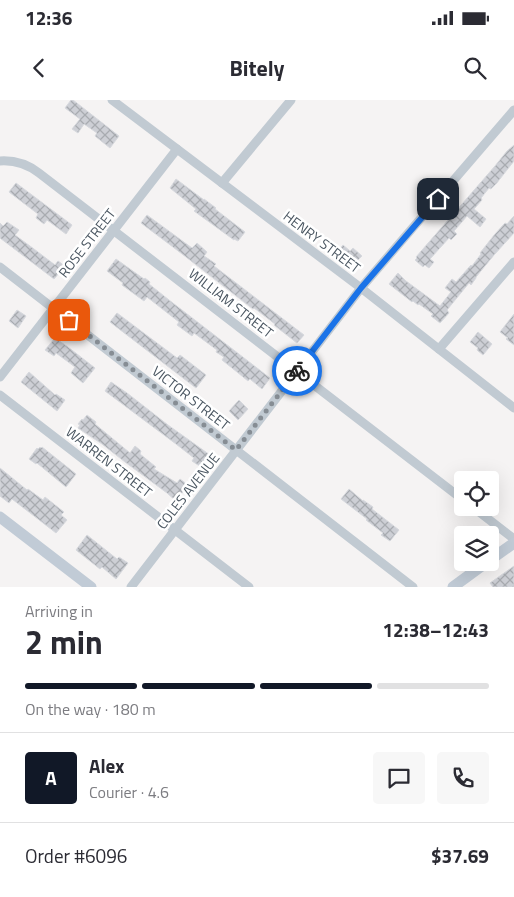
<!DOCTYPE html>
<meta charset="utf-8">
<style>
:root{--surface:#fff;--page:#f7f7f7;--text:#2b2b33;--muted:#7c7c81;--line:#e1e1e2;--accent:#111827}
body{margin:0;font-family:"Titillium Web",sans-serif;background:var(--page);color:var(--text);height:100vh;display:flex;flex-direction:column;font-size:19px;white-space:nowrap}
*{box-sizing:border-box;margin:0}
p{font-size:16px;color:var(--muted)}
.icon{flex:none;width:28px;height:28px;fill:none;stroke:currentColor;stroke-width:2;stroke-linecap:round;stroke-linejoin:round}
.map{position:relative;height:487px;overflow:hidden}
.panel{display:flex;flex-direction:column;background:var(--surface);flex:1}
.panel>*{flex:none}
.controls{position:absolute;left:454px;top:371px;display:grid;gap:10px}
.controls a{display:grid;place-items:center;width:45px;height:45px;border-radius:5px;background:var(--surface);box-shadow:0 5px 20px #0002;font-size:25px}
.pin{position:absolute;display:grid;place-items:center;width:42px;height:42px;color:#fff;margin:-21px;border-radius:10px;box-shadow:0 2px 8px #0006}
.courier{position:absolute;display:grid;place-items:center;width:50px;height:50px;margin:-25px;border:4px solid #1a73e8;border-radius:50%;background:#fff;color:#222;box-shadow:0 1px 6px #0007}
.overview em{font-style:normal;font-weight:700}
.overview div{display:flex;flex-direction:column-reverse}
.overview{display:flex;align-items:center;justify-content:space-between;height:85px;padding:0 25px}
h1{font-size:32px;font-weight:700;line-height:38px}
.bar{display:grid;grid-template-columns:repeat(4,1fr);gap:8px 5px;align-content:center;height:60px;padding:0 25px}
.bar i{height:6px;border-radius:4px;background:var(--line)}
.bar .selected{background:var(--accent)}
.bar p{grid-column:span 4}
.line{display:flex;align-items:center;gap:12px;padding:0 25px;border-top:1px solid var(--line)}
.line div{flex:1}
.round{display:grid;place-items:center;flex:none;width:52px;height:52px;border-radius:5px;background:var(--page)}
.status{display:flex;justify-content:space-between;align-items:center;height:35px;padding:0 25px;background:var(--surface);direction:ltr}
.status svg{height:14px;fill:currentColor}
header{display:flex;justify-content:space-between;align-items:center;height:65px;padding:0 25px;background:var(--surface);font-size:22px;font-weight:700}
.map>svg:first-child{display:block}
.building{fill:url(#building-cross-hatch);stroke:#d7d9de}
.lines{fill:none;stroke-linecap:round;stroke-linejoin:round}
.street{stroke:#c1cad2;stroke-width:9}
.secondary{stroke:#c1cbd6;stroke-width:11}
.done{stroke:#868d94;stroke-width:5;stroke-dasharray:0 9}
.route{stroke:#1a73e8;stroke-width:6}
.labels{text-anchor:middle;stroke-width:5;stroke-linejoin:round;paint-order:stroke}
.street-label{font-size:14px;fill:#4a5661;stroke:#fff}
</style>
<div class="status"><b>12:36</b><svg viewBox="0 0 49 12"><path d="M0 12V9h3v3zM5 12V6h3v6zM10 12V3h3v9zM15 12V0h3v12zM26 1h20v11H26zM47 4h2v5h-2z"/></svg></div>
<header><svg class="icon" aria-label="back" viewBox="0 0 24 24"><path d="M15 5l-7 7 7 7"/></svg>Bitely<svg class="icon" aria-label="search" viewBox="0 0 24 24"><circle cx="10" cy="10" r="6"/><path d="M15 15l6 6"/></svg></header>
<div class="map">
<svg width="514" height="487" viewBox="0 0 514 487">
<defs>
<pattern id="building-cross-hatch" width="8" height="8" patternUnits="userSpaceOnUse" patternTransform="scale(1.25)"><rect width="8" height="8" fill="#cdcfd5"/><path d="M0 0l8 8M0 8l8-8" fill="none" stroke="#a8abb0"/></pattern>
</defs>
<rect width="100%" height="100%" fill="#f5f3f3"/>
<!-- building -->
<g class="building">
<polygon points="71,0 73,0 119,36 110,48 95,36 97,33 84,24 78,33 72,29 80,19 65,8"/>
<polygon points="514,45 514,61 496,84 491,89 489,88 481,98 482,100 474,109 486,119 480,127 467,116 454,131 457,134 451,140 449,138 430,159 434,162 429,168 425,165 423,167 415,160 417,158 416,157 495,66 507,51"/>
<polygon points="176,79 204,100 204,99 216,108 215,109 245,132 238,141 234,139 234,140 194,111 196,109 170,88"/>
<polygon points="16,83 72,125 66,134 47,120 44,124 36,118 38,114 9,92"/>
<polygon points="147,115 192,148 197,143 207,152 204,156 216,164 214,166 304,235 297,243 274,225 275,224 254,208 253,209 186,157 169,144 141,123"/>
<polygon points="514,116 514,133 494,155 476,177 476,178 471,185 469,183 447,210 449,213 440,223 431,216 433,214 419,204 418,205 413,201 412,202 389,184 398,173 406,181 440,206 451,192 445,188 452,179 456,182 471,165 472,166 481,154 480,153 495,134 505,123 507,124"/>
<polygon points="7,122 19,130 15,135 34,149 55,165 58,161 65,166 54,179 0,138 0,123 3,126"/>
<polygon points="343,145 350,151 353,148 362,156 357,161 356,160 353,163 338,151"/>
<polygon points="116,159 144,179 145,178 150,182 149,184 169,200 270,278 262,289 250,279 248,281 237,272 222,260 224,257 216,252 217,250 194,233 192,236 177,225 179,222 147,197 144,201 122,185 123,183 107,171"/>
<polygon points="17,210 26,216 18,228 9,221"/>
<polygon points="117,213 177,258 180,255 206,275 196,288 110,222"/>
<polygon points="514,214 514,245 506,239 508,238 500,232"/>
<polygon points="478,232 492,244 483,255 477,250 478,248 470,242"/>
<polygon points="55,238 68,247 95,268 83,283 71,273 75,267 56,253 54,256 45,250"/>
<polygon points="29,272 55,295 56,294 65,300 57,311 21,282"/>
<polygon points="111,282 127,293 168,325 210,355 201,367 192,361 194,358 176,344 105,291"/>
<polygon points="239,300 248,309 238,320 229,311"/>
<polygon points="87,315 96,322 95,324 130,353 135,346 141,351 140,354 156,367 154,369 177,383 180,379 188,385 176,401 167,393 125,362 102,344 78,328 80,325 78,324 82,319 83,320"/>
<polygon points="40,347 41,348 42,347 76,374 66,387 37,363 36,364 29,359 37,348 38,349"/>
<polygon points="0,368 27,390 28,389 43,400 45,397 64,412 61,415 67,420 56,433 12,399 9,403 0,396"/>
<polygon points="349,389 363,401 363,400 373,407 372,409 399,430 390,441 381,435 383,433 366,420 367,419 341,399"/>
<polygon points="87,435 117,459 119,457 128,463 116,479 102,467 100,469 76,450"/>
<polygon points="514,466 514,487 493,487 490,483"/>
</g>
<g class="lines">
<!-- street -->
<g class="street">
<polyline points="112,0 361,188 514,308"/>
<path d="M0 61C15 60 27 64 39 73L462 399"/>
<polyline points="222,83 291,0"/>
<polyline points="0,167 413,487"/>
<polyline points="439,249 514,162"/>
<polyline points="0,277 177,49"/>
<polyline points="0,295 249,487"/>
<polyline points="474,408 514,439"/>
<polyline points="131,487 361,188 514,10"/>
</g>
<!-- secondary -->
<g class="secondary">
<polyline points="0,417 91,487"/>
<polyline points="490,460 514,443"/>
<polyline points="453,487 487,462"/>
</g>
</g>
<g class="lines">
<!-- done -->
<polyline class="done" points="69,220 236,350 297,271"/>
<!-- route -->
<polyline class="route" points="297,271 361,188 438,99"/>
</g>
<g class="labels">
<!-- street labels -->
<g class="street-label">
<text transform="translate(322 142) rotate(37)" y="5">HENRY STREET</text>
<text transform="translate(87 143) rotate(-52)" y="5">ROSE STREET</text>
<text transform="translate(231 203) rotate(38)" y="5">WILLIAM STREET</text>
<text transform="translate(191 298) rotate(38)" y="5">VICTOR STREET</text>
<text transform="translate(109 362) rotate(38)" y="5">WARREN STREET</text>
<text transform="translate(188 391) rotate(-52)" y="5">COLES AVENUE</text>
</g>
</g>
</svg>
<div class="controls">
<a><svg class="icon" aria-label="locate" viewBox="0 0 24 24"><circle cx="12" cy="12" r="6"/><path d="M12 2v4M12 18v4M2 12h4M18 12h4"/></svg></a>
<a><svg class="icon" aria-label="layers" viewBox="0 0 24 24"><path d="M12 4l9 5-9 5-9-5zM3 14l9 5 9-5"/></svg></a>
</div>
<div class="pin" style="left:69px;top:220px;background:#ea580c"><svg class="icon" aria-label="bag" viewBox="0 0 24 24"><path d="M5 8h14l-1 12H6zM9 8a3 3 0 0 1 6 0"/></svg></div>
<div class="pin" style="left:438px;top:99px;background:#1f2937"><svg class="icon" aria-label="home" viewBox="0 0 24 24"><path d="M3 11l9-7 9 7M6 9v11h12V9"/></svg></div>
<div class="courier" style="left:297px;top:271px"><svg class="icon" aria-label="bike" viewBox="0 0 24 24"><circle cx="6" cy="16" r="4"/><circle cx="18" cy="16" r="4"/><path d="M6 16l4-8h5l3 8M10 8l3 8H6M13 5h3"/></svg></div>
</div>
<section class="panel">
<div class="overview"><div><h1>2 min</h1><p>Arriving in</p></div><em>12:38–12:43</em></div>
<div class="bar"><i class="selected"></i><i class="selected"></i><i class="selected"></i><i></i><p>On the way · 180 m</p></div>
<div class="line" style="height:90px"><b class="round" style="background:var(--accent);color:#fff">A</b><div><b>Alex</b><p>Courier · 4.6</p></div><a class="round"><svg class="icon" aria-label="chat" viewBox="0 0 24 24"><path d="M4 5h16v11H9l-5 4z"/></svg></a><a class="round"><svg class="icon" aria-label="phone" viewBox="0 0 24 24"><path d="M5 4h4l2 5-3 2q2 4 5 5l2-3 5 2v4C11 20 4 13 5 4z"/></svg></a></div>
<div class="line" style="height:65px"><div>Order #6096</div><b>$37.69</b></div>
</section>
